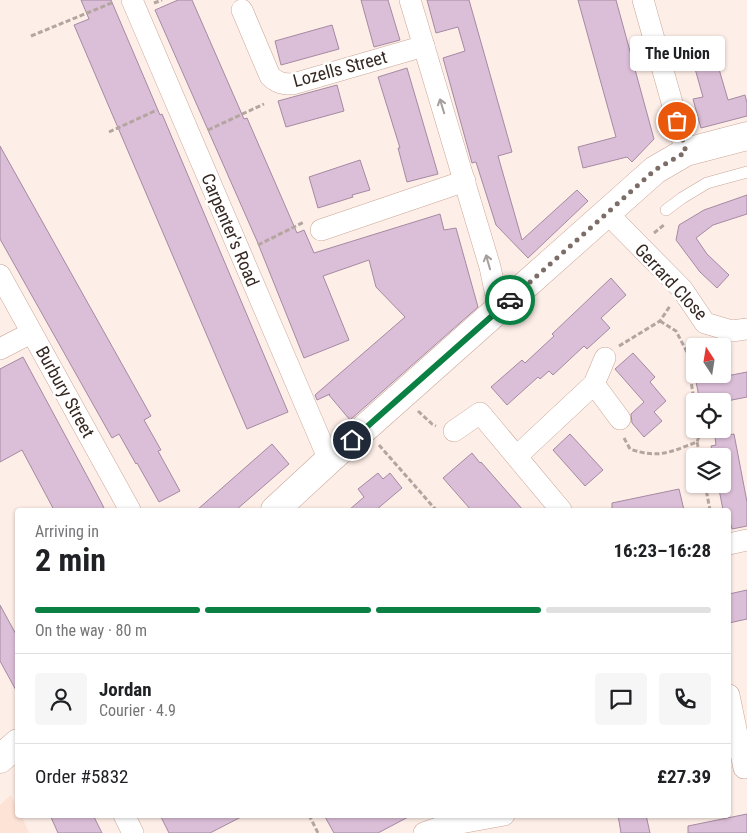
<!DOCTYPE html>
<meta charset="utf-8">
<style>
:root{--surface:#fff;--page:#f6f6f6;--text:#202124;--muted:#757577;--line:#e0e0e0;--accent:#0b8043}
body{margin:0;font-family:"Roboto Condensed",sans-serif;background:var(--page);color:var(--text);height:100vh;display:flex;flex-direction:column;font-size:19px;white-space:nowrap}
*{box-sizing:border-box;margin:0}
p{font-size:16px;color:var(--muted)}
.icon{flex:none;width:28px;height:28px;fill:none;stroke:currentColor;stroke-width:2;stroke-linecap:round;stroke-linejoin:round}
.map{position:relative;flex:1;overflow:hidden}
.sheet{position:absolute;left:15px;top:508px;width:716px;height:310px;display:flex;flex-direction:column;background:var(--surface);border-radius:5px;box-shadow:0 1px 4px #0004}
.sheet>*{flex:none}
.needle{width:32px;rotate:348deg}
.fabs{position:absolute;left:686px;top:338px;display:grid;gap:10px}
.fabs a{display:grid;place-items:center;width:45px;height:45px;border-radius:5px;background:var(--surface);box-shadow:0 1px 4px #0004;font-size:25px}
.pin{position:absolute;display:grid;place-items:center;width:42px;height:42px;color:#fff;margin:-21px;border:2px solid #fff;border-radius:50%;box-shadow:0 1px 5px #0007}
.courier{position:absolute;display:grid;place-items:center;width:50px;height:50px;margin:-25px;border:4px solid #0b8043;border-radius:50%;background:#fff;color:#222;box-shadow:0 1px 6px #0007}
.bubble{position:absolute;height:35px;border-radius:5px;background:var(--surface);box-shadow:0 1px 4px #0004;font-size:16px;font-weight:700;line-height:35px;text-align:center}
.head em{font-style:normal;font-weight:700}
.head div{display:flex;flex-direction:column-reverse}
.head{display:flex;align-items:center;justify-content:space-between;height:85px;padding:0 20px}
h1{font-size:32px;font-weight:700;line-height:38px}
.bar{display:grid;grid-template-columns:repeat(4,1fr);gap:8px 5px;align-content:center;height:60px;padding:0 20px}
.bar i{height:6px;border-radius:4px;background:var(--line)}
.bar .active{background:var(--accent)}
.bar p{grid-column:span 4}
.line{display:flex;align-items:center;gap:12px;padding:0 20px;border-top:1px solid var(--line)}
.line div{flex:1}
.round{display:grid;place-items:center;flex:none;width:52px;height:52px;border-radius:5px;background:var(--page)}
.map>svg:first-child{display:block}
.built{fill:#fde2d6}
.building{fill:#dbbed7;stroke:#a58aa2}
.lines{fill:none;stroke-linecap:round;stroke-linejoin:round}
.service-casing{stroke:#caa797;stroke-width:12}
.minor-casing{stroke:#caa797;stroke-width:22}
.secondary-casing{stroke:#caa797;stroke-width:29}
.path{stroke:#b5a59f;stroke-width:3;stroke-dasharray:5 2.5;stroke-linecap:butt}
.service{stroke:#fff;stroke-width:11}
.minor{stroke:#fff;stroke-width:21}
.secondary{stroke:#fff;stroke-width:28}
.oneway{stroke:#a59e9c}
.done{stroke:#7c6d67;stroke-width:5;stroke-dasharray:0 9}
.route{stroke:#0b8043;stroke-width:6}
.labels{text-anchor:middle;stroke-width:5;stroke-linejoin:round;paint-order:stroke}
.street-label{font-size:18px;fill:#362822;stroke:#fff}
</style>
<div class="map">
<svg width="747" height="833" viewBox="0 0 747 833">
<rect width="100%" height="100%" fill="#feeee8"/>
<!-- built -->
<polygon class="built" points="11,795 17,809 18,815 21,815 29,833 0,833 0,805"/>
<!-- building -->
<g class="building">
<polygon points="81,0 111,0 160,115 162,114 288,412 247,429 74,25 89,19"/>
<polygon points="178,0 192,0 244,119 247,118 297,233 304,230 314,253 440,214 444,230 456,228 478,307 350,420 329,395 330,394 317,400 315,395 405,317 376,287 369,260 323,276 349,340 304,358 257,241 155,10"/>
<polygon points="361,0 388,0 400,40 374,47"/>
<polygon points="427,0 469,0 512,152 498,156 522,240 577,190 588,201 528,258 496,225 476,162 472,163 443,58 465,51 458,27 436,33"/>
<polygon points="578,0 616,0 654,139 632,162 627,157 583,168 578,147 616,137"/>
<polygon points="332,25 339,49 281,65 275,41"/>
<polygon points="712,45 728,100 745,95 747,103 747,116 701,128 693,99 703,97 690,51"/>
<polygon points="407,68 438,174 407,182 398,148 400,148 378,77"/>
<polygon points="337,85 344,111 286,127 278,101"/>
<polygon points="0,146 151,416 144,420 161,450 158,451 180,491 159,502 137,463 136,464 119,434 112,438 0,239"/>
<polygon points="360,160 370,190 352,195 353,197 318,208 309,177"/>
<polygon points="747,195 747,214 713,225 696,238 707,254 729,275 717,288 700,272 676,240 679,225 704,210"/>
<polygon points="611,278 626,295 601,318 610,328 587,349 584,346 553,375 549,371 540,379 538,377 507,405 491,387 522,360 525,363 554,336 552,334"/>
<polygon points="633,353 655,377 650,382 666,401 654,412 662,421 644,437 632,423 631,414 644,402 615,369"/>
<polygon points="23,357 101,502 105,510 54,510 22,450 0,462 0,369"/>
<polygon points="747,372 747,397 727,401 700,401 696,382"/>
<polygon points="570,434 603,470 585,486 553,450"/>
<polygon points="734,434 747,502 747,526 732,529 730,521 729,521 729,510 723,510 718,484 722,484 722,456 713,456 711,446 716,445 715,437"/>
<polygon points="272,444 289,464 236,510 197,510"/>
<polygon points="472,453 480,463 481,462 523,510 471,510 443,478"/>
<polygon points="378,473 383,479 390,473 402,488 376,510 349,510 364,497 358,489"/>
<polygon points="679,489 684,510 612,510 612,503"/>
<polygon points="747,590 747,619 729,623 729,594"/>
<polygon points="0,605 18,638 18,694 0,661"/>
<polygon points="747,814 747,833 688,833 688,826"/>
<polygon points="50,815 93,815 102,833 58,833"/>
<polygon points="160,815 245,815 210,833 169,833"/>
<polygon points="324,815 412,815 378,833 334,833"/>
<polygon points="618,815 646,815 650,833 621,833"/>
</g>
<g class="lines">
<defs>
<polyline id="service" points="666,210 682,198 707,183 747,172"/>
<g id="minor">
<polyline points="132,0 329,460"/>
<polyline points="410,0 490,267 499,310"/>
<polyline points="643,0 686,152"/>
<path d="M242 10 270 76C277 83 283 84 293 84L424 46"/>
<polyline points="607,213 682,289 705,323 732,331 747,329"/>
<polyline points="321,230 465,181"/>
<polyline points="0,275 130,510"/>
<polyline points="0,349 31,333"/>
<polyline points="594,384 620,419"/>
<polyline points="454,431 480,413 561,510"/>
<polyline points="517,456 594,384 605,358"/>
<polyline points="729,544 747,540"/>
<polyline points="729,695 744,768"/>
<polyline points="124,815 133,833"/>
<polyline points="424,833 444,826 504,815"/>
</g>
<g id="secondary">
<polyline points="275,510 329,460 655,170 686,152 747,136"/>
<polyline points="0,759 18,743"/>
</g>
</defs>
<!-- service casing -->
<use href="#service" class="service-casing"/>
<!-- minor casing -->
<use href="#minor" class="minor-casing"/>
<!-- secondary casing -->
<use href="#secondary" class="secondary-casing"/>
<!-- path -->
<g class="path">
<polyline points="154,3 162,0"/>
<polyline points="31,36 114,2"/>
<polyline points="208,130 264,104"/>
<polyline points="109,132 157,110"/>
<polyline points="654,233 665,224"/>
<polyline points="258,245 304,222"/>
<polyline points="660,321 676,331 687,352 695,409"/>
<polyline points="619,346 660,321 670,306"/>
<polyline points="418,411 432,424 436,426"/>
<path d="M624 438 630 449C659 459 670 452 697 442L701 431 700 429"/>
<polyline points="697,442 700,456"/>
<polyline points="379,445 436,510"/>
<polyline points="705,484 710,510"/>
<polyline points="309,815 318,833"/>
</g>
<!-- service -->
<use href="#service" class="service"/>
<!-- minor -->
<use href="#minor" class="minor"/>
<!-- secondary -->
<use href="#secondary" class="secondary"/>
</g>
<!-- one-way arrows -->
<defs><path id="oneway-shaft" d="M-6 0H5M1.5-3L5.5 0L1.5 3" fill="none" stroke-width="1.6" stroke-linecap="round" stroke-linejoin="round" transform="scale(1.25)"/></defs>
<g class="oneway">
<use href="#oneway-shaft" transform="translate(442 106) rotate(-107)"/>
<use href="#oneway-shaft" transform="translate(488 262) rotate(-106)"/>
</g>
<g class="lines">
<!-- done -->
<polyline class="done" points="510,300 655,170 686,152 677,121"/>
<!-- route -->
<polyline class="route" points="352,440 510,300"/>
</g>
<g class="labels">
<!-- street labels -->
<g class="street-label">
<text transform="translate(340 69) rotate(-15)" y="6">Lozells Street</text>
<text transform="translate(230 230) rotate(67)" y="6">Carpenter's Road</text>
<text transform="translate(671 282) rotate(47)" y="6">Gerrard Close</text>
<text transform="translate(65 392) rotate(61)" y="6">Burbury Street</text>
</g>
</g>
</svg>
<div class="fabs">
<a><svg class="needle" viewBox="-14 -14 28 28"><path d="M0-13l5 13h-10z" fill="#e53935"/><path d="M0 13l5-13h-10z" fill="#757577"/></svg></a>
<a><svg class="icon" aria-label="locate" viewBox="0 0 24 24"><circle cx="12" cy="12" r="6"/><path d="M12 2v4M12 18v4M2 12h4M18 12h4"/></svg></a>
<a><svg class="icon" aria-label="layers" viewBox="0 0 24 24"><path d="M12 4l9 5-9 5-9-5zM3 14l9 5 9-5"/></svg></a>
</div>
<div class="pin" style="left:677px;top:121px;background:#ea580c"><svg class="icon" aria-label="bag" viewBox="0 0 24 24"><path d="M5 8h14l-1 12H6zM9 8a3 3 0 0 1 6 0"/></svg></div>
<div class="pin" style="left:352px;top:440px;background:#1f2937"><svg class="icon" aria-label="home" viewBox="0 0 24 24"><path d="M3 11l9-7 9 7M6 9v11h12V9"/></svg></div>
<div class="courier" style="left:510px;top:300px"><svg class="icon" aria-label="car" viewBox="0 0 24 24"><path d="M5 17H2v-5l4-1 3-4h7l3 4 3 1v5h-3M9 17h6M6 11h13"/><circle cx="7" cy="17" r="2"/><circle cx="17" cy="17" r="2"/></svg></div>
<div class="bubble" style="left:630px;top:36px;width:95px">The Union</div>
<section class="sheet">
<div class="head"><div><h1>2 min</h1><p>Arriving in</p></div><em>16:23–16:28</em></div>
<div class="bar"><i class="active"></i><i class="active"></i><i class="active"></i><i></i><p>On the way · 80 m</p></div>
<div class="line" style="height:90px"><a class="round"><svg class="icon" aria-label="person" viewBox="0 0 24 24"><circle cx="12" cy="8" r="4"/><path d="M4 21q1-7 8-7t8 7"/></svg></a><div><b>Jordan</b><p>Courier · 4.9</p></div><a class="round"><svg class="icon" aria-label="chat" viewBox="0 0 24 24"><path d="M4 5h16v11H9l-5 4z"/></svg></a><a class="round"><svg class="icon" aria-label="phone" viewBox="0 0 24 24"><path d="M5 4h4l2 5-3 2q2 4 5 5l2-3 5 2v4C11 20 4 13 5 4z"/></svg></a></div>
<div class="line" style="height:65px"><div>Order #5832</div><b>£27.39</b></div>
</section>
</div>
